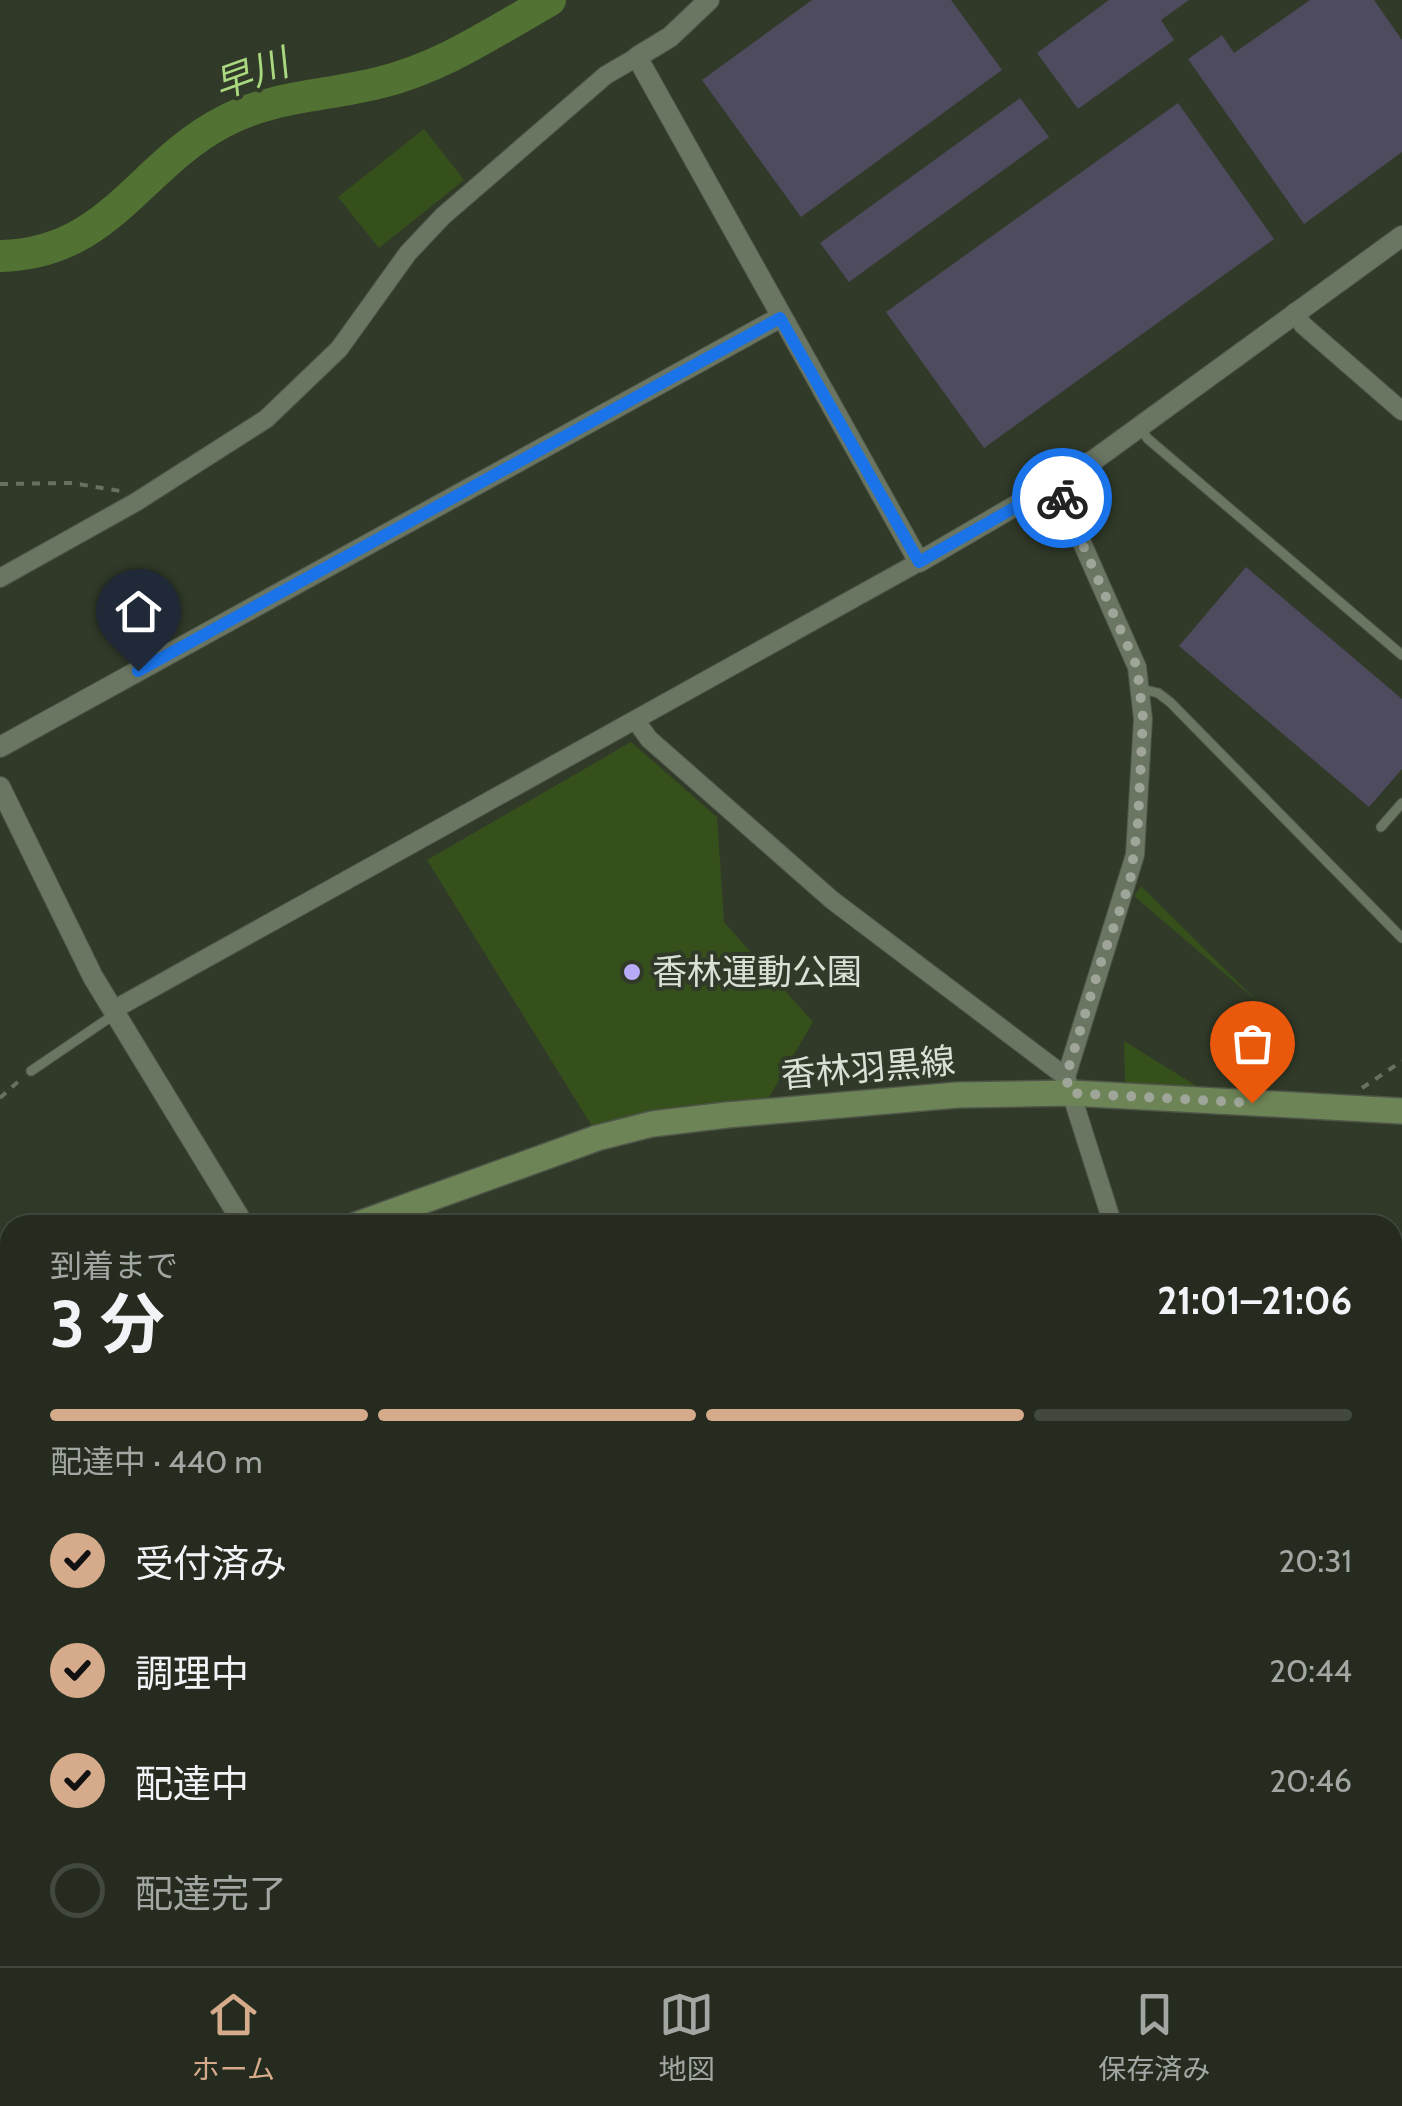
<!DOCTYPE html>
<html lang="ja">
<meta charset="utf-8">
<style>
:root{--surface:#252c1f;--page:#31382c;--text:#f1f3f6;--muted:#a3a7a4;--line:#42483d;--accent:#d6ab8b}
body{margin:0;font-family:Cabin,"Noto Sans JP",sans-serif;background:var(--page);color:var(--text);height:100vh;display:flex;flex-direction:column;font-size:38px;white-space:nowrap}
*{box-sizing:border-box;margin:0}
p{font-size:32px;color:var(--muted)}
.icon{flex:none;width:55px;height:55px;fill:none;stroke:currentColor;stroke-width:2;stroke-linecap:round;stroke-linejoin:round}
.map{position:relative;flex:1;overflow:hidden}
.panel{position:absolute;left:0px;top:1215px;width:1402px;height:752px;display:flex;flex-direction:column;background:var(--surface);border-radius:30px 30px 0 0;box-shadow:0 5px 15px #0003,0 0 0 2px var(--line)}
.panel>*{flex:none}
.pin{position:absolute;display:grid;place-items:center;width:85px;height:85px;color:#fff;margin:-102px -42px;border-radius:50% 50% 50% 0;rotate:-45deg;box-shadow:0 0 10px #0007}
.pin .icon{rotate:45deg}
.courier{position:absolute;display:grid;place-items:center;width:100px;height:100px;margin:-50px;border:8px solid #1a73e8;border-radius:50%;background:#fff;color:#222;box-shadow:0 2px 12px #0007}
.head em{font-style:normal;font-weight:700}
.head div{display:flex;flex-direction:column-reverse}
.head{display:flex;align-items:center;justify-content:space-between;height:170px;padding:0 50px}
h1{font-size:65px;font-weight:700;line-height:75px}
.bar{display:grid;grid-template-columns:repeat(4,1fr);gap:15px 10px;align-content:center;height:120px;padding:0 50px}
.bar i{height:12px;border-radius:8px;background:var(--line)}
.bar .current{background:var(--accent)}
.bar p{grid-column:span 4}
ol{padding:0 50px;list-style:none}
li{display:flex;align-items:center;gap:30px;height:110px}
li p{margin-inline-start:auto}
li .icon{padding:10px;border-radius:50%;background:var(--accent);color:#111;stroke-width:4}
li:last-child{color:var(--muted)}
li i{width:55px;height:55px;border:5px solid var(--line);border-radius:50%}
.menu{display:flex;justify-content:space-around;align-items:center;height:140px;border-top:2px solid var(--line);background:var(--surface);font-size:28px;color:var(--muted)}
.menu a{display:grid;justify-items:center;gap:5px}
.menu .current{color:var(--accent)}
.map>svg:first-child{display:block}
.green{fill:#36501c}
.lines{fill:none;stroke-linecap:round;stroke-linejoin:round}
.river{stroke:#527233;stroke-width:32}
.building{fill:#4d4b5d}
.service-casing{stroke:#4f5649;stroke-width:11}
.minor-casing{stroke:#4f5649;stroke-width:20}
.tertiary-casing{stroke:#4f5649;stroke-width:22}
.secondary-casing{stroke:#4f5649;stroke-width:28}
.path{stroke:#687061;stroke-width:4;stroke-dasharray:8 8;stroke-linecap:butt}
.service{stroke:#6a7562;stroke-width:9}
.minor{stroke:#6a7562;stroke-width:18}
.tertiary{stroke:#6a7562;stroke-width:20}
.secondary{stroke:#6d8556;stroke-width:25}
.done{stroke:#9fa699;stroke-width:10;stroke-dasharray:0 18}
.route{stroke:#1a73e8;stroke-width:12}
.poi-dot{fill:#b7abf8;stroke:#313a29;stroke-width:4}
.labels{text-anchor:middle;stroke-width:8;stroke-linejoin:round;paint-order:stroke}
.poi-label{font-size:35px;fill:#dae0d6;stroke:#313a29;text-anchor:start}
.street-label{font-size:35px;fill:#dae0d6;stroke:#313a29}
.water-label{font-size:38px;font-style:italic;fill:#aad880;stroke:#313a29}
</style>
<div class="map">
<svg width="1402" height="1966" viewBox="0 0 1402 1966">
<rect width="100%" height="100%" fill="#313a29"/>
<!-- green -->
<g class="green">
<polygon points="424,129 464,180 379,248 338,197"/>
<polygon points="631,742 717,817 724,922 813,1022 765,1104 595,1131 427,860"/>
<polygon points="1141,886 1259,1003 1134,896"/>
<polygon points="1124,1041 1203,1090 1125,1082"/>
</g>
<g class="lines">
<!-- river -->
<path class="river" d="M0 256C109 254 139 166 223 122 271 96 326 96 378 83 441 68 494 32 550 0"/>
</g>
<!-- building -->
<g class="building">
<polygon points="812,0 951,0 1002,70 801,217 702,80"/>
<polygon points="1109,0 1189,0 1161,20 1174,40 1078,109 1037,53"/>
<polygon points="1310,0 1374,0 1402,40 1402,152 1304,224 1188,59 1222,35 1234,53"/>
<polygon points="1020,98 1049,137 849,282 820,243"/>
<polygon points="1178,103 1274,239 984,448 886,312"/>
<polygon points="1246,567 1402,699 1402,769 1369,807 1179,646"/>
</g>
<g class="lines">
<defs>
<g id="service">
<polyline points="1139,427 1148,439 1402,655"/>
<polyline points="1142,689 1158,693 1170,702 1402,938"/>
<polyline points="1381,827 1402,803"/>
<polyline points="31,1071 115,1014"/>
</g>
<g id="minor">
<polyline points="1295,312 1303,325 1402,411"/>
<polyline points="1056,484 1137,667 1143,719 1135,855 1066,1077 1113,1225"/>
<polyline points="0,578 136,502 266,419 339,349 408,253 443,216 606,75 637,57"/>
<polyline points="636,721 649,739 832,900 1066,1077"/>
<polyline points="113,1010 919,562"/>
<polyline points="1336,1958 1338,1966"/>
</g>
<g id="tertiary">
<polyline points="709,0 670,37 637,57 919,562 1094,460 1402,236"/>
<polyline points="0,747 779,318"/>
<polyline points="0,787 93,977 244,1225"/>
<polyline points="449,1958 452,1966"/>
</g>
<g id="secondary">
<polyline points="356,1225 597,1138 652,1124 727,1115 957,1095 1071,1093 1402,1111"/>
<polyline points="0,1368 10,1364"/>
</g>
</defs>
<!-- service casing -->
<use href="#service" class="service-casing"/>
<!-- minor casing -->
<use href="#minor" class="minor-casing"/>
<!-- tertiary casing -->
<use href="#tertiary" class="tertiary-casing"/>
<!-- secondary casing -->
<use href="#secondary" class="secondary-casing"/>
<!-- path -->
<g class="path">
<polyline points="0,484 72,483 120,491"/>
<polyline points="1362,1088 1402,1061"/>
<polyline points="0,1098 22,1078"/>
<polyline points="1392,1481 1402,1477"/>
<polyline points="1392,1700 1402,1696"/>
</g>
<!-- service -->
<use href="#service" class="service"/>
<!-- minor -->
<use href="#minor" class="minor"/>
<!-- tertiary -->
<use href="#tertiary" class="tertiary"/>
<!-- secondary -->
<use href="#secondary" class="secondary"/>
</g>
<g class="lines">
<!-- done -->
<polyline class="done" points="1062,498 1137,667 1143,718 1138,822 1130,882 1100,965 1066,1077 1070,1093 1252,1103"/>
<!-- route -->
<polyline class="route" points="138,671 780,318 919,562 1056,484 1062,498"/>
</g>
<!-- markers -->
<circle class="poi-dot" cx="632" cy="972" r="10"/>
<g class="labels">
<!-- poi labels -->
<g class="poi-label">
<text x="652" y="984">香林運動公園</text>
</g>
<!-- street labels -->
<g class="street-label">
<text transform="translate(868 1068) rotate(-5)" y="12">香林羽黒線</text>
</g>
<!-- water labels -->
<g class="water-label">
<text transform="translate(251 74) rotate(-20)" y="13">早川</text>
</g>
</g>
</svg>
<div class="pin" style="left:1252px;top:1103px;background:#ea580c"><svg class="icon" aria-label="bag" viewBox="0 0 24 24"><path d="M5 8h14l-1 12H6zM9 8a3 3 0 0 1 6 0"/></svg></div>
<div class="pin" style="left:138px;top:671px;background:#1f2937"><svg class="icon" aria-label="home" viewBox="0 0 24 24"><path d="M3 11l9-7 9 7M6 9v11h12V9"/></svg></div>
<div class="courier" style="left:1062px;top:498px"><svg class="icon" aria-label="bike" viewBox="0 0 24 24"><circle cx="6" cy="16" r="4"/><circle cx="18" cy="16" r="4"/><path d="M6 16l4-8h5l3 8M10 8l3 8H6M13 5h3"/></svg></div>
<section class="panel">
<div class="head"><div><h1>3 分</h1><p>到着まで</p></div><em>21:01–21:06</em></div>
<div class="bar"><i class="current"></i><i class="current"></i><i class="current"></i><i></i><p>配達中 · 440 m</p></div>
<ol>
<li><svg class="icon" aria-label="check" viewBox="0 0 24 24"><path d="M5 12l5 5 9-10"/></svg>受付済み<p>20:31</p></li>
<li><svg class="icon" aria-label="check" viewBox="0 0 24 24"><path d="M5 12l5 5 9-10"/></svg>調理中<p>20:44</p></li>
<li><svg class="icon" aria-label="check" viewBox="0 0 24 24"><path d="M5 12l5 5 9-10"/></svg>配達中<p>20:46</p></li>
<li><i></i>配達完了</li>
</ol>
</section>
</div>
<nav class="menu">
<a class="current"><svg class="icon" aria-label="home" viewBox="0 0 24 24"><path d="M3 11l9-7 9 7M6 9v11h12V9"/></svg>ホーム</a>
<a><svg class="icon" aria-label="map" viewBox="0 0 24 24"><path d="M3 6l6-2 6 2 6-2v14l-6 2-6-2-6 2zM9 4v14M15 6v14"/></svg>地図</a>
<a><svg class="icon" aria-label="saved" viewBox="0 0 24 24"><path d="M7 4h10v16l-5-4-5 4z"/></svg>保存済み</a>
</nav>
